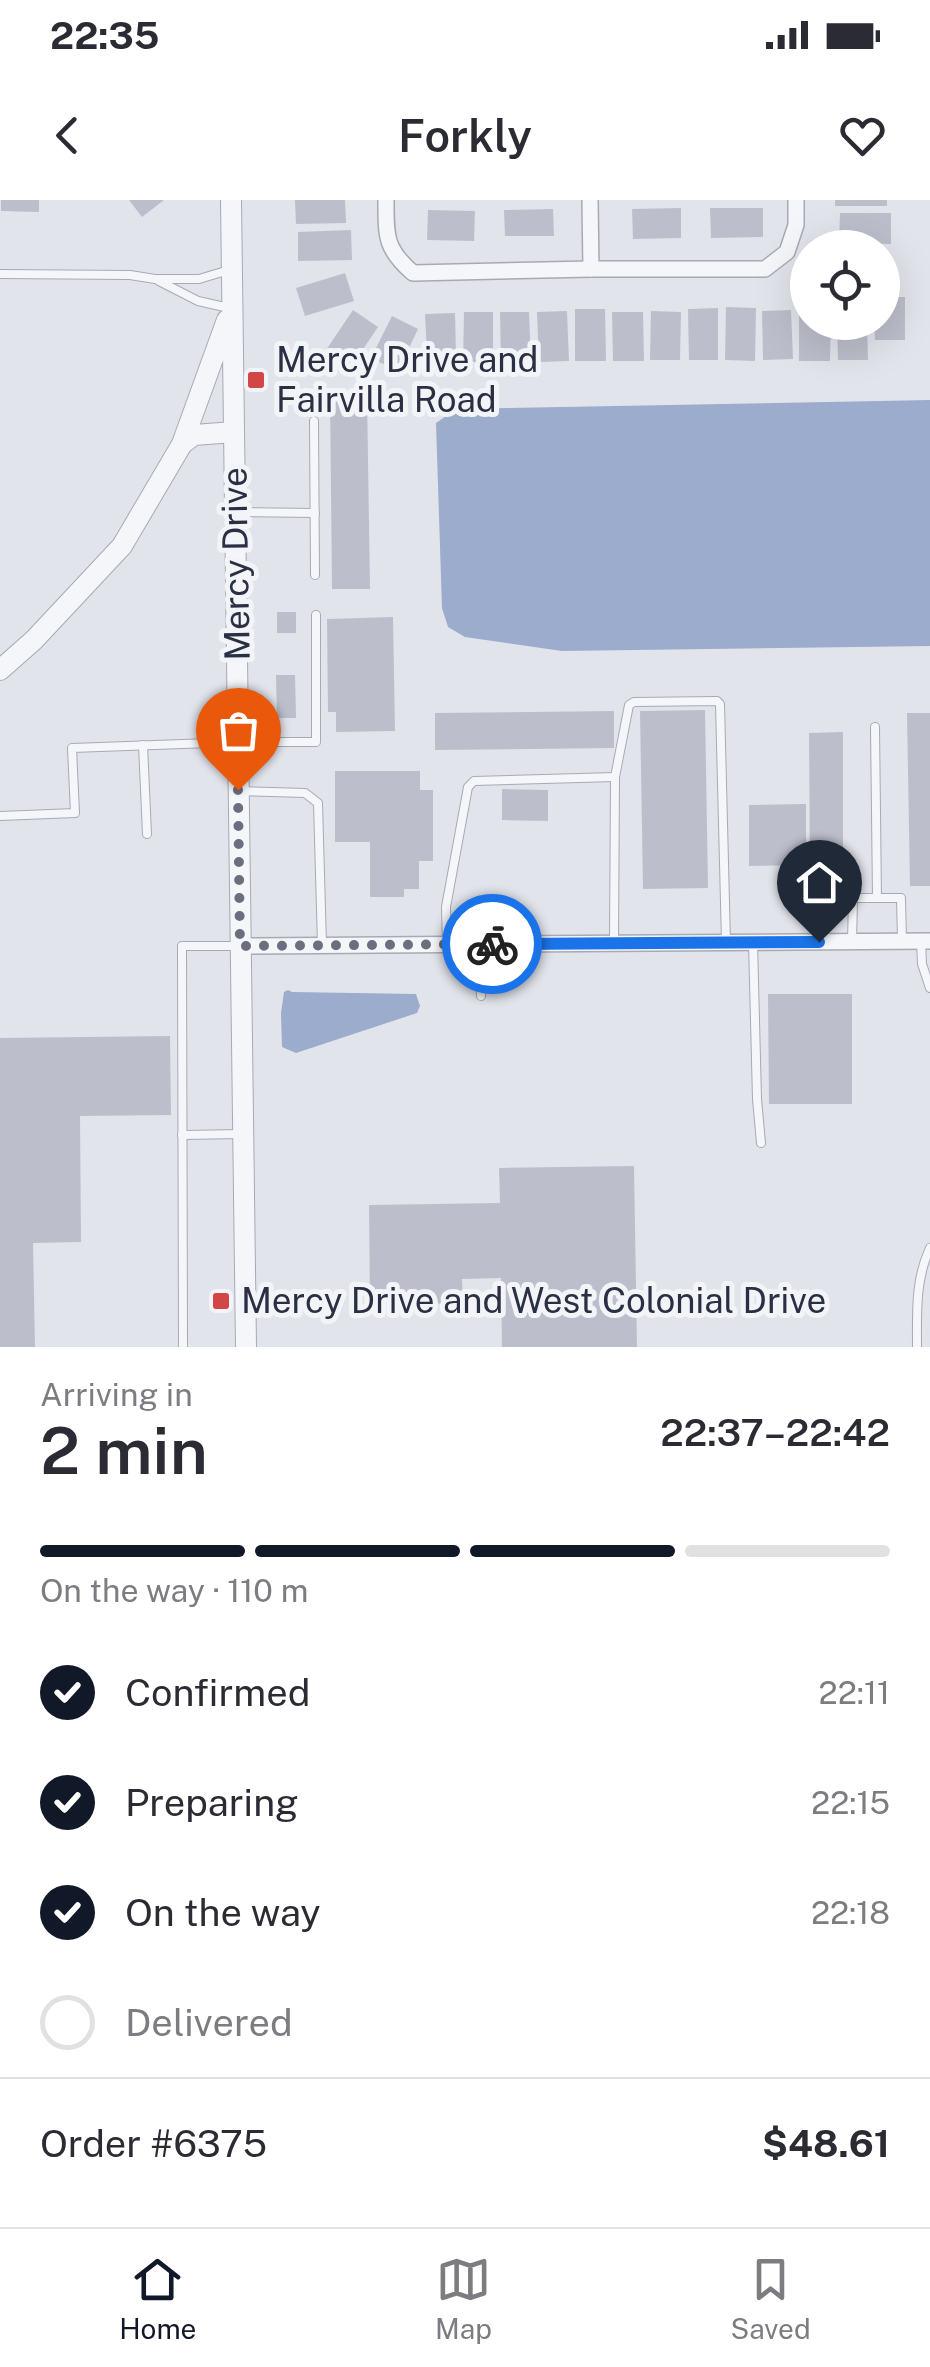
<!DOCTYPE html>
<meta charset="utf-8">
<style>
:root{--surface:#fff;--page:#f2f2f3;--text:#2b2b33;--muted:#7c7c81;--line:#e1e1e2;--accent:#111827}
body{margin:0;font-family:"Public Sans",sans-serif;background:var(--page);color:var(--text);height:100vh;display:flex;flex-direction:column;font-size:38px;white-space:nowrap}
*{box-sizing:border-box;margin:0}
p{font-size:32px;color:var(--muted)}
.icon{flex:none;width:55px;height:55px;fill:none;stroke:currentColor;stroke-width:2;stroke-linecap:round;stroke-linejoin:round}
.map{position:relative;height:1147px;overflow:hidden}
.side{display:flex;flex-direction:column;background:var(--surface);flex:1}
.side>*{flex:none}
.controls{position:absolute;left:790px;top:30px;display:grid;gap:20px}
.controls a{display:grid;place-items:center;width:110px;height:110px;border-radius:50%;background:var(--surface);box-shadow:0 10px 40px #0002;font-size:50px}
.pin{position:absolute;display:grid;place-items:center;width:85px;height:85px;color:#fff;margin:-102px -42px;border-radius:50% 50% 50% 0;rotate:-45deg;box-shadow:0 0 10px #0007}
.pin .icon{rotate:45deg}
.courier{position:absolute;display:grid;place-items:center;width:100px;height:100px;margin:-50px;border:8px solid #1a73e8;border-radius:50%;background:#fff;color:#222;box-shadow:0 2px 12px #0007}
.summary em{font-style:normal;font-weight:600}
.summary div{display:flex;flex-direction:column-reverse}
.summary{display:flex;align-items:center;justify-content:space-between;height:170px;padding:0 40px}
h1{font-size:65px;font-weight:600;line-height:75px}
.bar{display:grid;grid-template-columns:repeat(4,1fr);gap:15px 10px;align-content:center;height:120px;padding:0 40px}
.bar i{height:12px;border-radius:8px;background:var(--line)}
.bar .current{background:var(--accent)}
.bar p{grid-column:span 4}
.line{display:flex;align-items:center;gap:25px;padding:0 40px;border-top:2px solid var(--line)}
.line div{flex:1}
ol{padding:0 40px;list-style:none}
li{display:flex;align-items:center;gap:30px;height:110px}
li p{margin-inline-start:auto}
li .icon{padding:10px;border-radius:50%;background:var(--accent);color:#fff;stroke-width:4}
li:last-child{color:var(--muted)}
li i{width:55px;height:55px;border:5px solid var(--line);border-radius:50%}
.status{display:flex;justify-content:space-between;align-items:center;height:70px;padding:0 50px;background:var(--surface);direction:ltr}
.status svg{height:28px;fill:currentColor}
header{display:flex;justify-content:space-between;align-items:center;height:130px;padding:0 40px;background:var(--surface);font-size:45px;font-weight:600}
.dock{display:flex;justify-content:space-around;align-items:center;height:140px;border-top:2px solid var(--line);background:var(--surface);font-size:28px;color:var(--muted)}
.dock a{display:grid;justify-items:center;gap:5px}
.dock .current{color:var(--accent)}
.map>svg:first-child{display:block}
.water{fill:#9caccc}
.building{fill:#bcbfcb}
.lines{fill:none;stroke-linecap:round;stroke-linejoin:round}
.service-casing{stroke:#a7aab5;stroke-width:10}
.minor-casing{stroke:#a7aab5;stroke-width:18}
.tertiary-casing{stroke:#a7aab5;stroke-width:22}
.service{stroke:#f5f6f9;stroke-width:8}
.minor{stroke:#f5f6f9;stroke-width:15}
.tertiary{stroke:#f5f6f9;stroke-width:20}
.done{stroke:#6a6e7e;stroke-width:10;stroke-dasharray:0 18}
.route{stroke:#1a73e8;stroke-width:12}
.poi-dot{fill:#d24645;stroke:#f2f4f8;stroke-width:4}
.labels{text-anchor:middle;stroke-width:10;stroke-linejoin:round;paint-order:stroke}
.poi-label{font-size:35px;fill:#2a2f43;stroke:#f2f4f8;text-anchor:start}
.street-label{font-size:35px;fill:#2a2f43;stroke:#f2f4f8}
</style>
<div class="status"><b>22:35</b><svg viewBox="0 0 49 12"><path d="M0 12V9h3v3zM5 12V6h3v6zM10 12V3h3v9zM15 12V0h3v12zM26 1h20v11H26zM47 4h2v5h-2z"/></svg></div>
<header><svg class="icon" aria-label="back" viewBox="0 0 24 24"><path d="M15 5l-7 7 7 7"/></svg>Forkly<svg class="icon" aria-label="heart" viewBox="0 0 24 24"><path d="M12 20l-8-8c-3-5 5-10 8-4 3-6 11-1 8 4z"/></svg></header>
<div class="map">
<svg width="930" height="1147" viewBox="0 0 930 1147">
<rect width="100%" height="100%" fill="#e2e4eb"/>
<!-- water -->
<g class="water">
<polygon points="930,200 930,446 562,451 465,437 448,427 442,408 436,223 456,209"/>
<polygon points="288,790 292,792 416,794 420,806 417,813 296,853 282,847 281,813 284,792"/>
</g>
<!-- building -->
<g class="building">
<polygon points="1,0 39,0 39,12 1,11"/>
<polygon points="129,0 164,0 142,17"/>
<polygon points="295,0 345,0 346,23 296,24"/>
<rect x="835" y="0" width="52" height="6"/>
<polygon points="681,8 681,38 633,39 632,9"/>
<polygon points="710,8 763,8 763,37 711,38"/>
<polygon points="553,9 554,36 505,36 504,10"/>
<polygon points="428,10 475,11 474,41 427,40"/>
<polygon points="840,13 891,13 891,44 839,43"/>
<polygon points="351,30 352,60 298,61 298,32"/>
<polygon points="345,73 354,101 305,116 296,88"/>
<polygon points="882,97 905,97 905,140 875,140 874,122 882,122"/>
<polygon points="726,107 756,108 755,161 725,160"/>
<polygon points="718,108 718,160 689,160 688,109"/>
<polygon points="575,109 605,109 606,161 575,161"/>
<polygon points="353,110 378,127 349,170 324,153"/>
<polygon points="791,110 793,159 763,160 762,111"/>
<polygon points="567,111 569,161 539,162 537,112"/>
<polygon points="651,111 681,112 680,160 650,160"/>
<polygon points="464,112 493,112 493,162 463,162"/>
<polygon points="500,112 529,112 531,161 501,162"/>
<polygon points="612,112 643,112 644,161 613,161"/>
<polygon points="455,113 456,154 427,155 425,114"/>
<polygon points="799,115 808,116 808,122 831,122 830,161 799,161"/>
<polygon points="392,116 418,129 398,171 371,158"/>
<polygon points="837,122 867,122 868,160 838,160"/>
<polygon points="330,194 367,194 370,389 332,389"/>
<rect x="277" y="412" width="19" height="21"/>
<polygon points="393,417 395,531 336,532 336,512 328,512 327,419"/>
<polygon points="276,475 295,475 296,518 277,518"/>
<polygon points="705,510 708,688 643,689 640,511"/>
<polygon points="614,511 614,548 435,550 435,513"/>
<polygon points="907,513 930,513 930,686 910,686"/>
<polygon points="843,532 843,674 810,675 809,533"/>
<polygon points="335,571 420,571 420,590 433,590 433,661 419,661 419,689 404,689 404,697 370,697 370,642 335,642"/>
<polygon points="502,589 548,590 548,621 502,620"/>
<polygon points="806,604 806,665 749,666 749,605"/>
<polygon points="768,794 852,794 852,904 769,904"/>
<polygon points="170,836 171,915 80,916 81,1042 33,1043 35,1147 0,1147 0,838"/>
<polygon points="634,966 637,1147 502,1147 501,1078 462,1079 463,1103 370,1105 369,1005 500,1003 499,968"/>
</g>
<g class="lines">
<defs>
<g id="service">
<polyline points="0,74 130,75 155,79 199,79 229,70"/>
<polyline points="159,81 198,101 229,108"/>
<polyline points="314,221 315,375"/>
<polyline points="239,312 315,313"/>
<polyline points="875,527 877,698"/>
<polyline points="143,545 147,634"/>
<polyline points="238,591 305,593 318,603 322,745"/>
<polyline points="0,616 75,613 72,548 238,542 316,542 316,415"/>
<polyline points="921,741 922,764 930,788"/>
<polyline points="753,742 757,899 761,943"/>
<polyline points="852,742 853,698 901,698 902,741"/>
<polyline points="614,743 615,577 629,505 634,502 717,501 720,504 726,742"/>
<polyline points="447,744 446,707 468,587 474,581 615,577"/>
<polyline points="480,745 481,796"/>
<polyline points="182,935 242,934"/>
<polyline points="183,1147 182,746 236,746"/>
<path d="M917 1147C917 1113 915 1080 930 1048"/>
</g>
<g id="minor">
<path d="M386 0C386 36 385 49 413 73L591 69H765L787 52 796 25V0"/>
<polyline points="590,0 591,69"/>
<polyline points="240,746 930,741"/>
</g>
<g id="tertiary">
<polyline points="231,0 246,1147"/>
<polyline points="182,244 194,235 234,232"/>
<polyline points="0,470 34,440 122,346 182,244 227,120"/>
</g>
</defs>
<!-- service casing -->
<use href="#service" class="service-casing"/>
<!-- minor casing -->
<use href="#minor" class="minor-casing"/>
<!-- tertiary casing -->
<use href="#tertiary" class="tertiary-casing"/>
<!-- service -->
<use href="#service" class="service"/>
<!-- minor -->
<use href="#minor" class="minor"/>
<!-- tertiary -->
<use href="#tertiary" class="tertiary"/>
</g>
<g class="lines">
<!-- done -->
<polyline class="done" points="238,590 240,746 492,744"/>
<!-- route -->
<polyline class="route" points="492,744 819,742"/>
</g>
<!-- markers -->
<g class="poi-dot">
<rect x="246" y="170" width="20" height="20" rx="5"/>
<rect x="211" y="1091" width="20" height="20" rx="5"/>
</g>
<g class="labels">
<!-- poi labels -->
<g class="poi-label">
<text x="276" y="172">Mercy Drive and<tspan x="276" dy="40">Fairvilla Road</tspan></text>
<text x="241" y="1113">Mercy Drive and West Colonial Drive</text>
</g>
<!-- street labels -->
<g class="street-label">
<text transform="translate(236 364) rotate(-91)" y="12">Mercy Drive</text>
</g>
</g>
</svg>
<div class="controls">
<a><svg class="icon" aria-label="locate" viewBox="0 0 24 24"><circle cx="12" cy="12" r="6"/><path d="M12 2v4M12 18v4M2 12h4M18 12h4"/></svg></a>
</div>
<div class="pin" style="left:238px;top:590px;background:#ea580c"><svg class="icon" aria-label="bag" viewBox="0 0 24 24"><path d="M5 8h14l-1 12H6zM9 8a3 3 0 0 1 6 0"/></svg></div>
<div class="pin" style="left:819px;top:742px;background:#1f2937"><svg class="icon" aria-label="home" viewBox="0 0 24 24"><path d="M3 11l9-7 9 7M6 9v11h12V9"/></svg></div>
<div class="courier" style="left:492px;top:744px"><svg class="icon" aria-label="bike" viewBox="0 0 24 24"><circle cx="6" cy="16" r="4"/><circle cx="18" cy="16" r="4"/><path d="M6 16l4-8h5l3 8M10 8l3 8H6M13 5h3"/></svg></div>
</div>
<section class="side">
<div class="summary"><div><h1>2 min</h1><p>Arriving in</p></div><em>22:37–22:42</em></div>
<div class="bar"><i class="current"></i><i class="current"></i><i class="current"></i><i></i><p>On the way · 110 m</p></div>
<ol>
<li><svg class="icon" aria-label="check" viewBox="0 0 24 24"><path d="M5 12l5 5 9-10"/></svg>Confirmed<p>22:11</p></li>
<li><svg class="icon" aria-label="check" viewBox="0 0 24 24"><path d="M5 12l5 5 9-10"/></svg>Preparing<p>22:15</p></li>
<li><svg class="icon" aria-label="check" viewBox="0 0 24 24"><path d="M5 12l5 5 9-10"/></svg>On the way<p>22:18</p></li>
<li><i></i>Delivered</li>
</ol>
<div class="line" style="height:130px"><div>Order #6375</div><b>$48.61</b></div>
</section>
<nav class="dock">
<a class="current"><svg class="icon" aria-label="home" viewBox="0 0 24 24"><path d="M3 11l9-7 9 7M6 9v11h12V9"/></svg>Home</a>
<a><svg class="icon" aria-label="map" viewBox="0 0 24 24"><path d="M3 6l6-2 6 2 6-2v14l-6 2-6-2-6 2zM9 4v14M15 6v14"/></svg>Map</a>
<a><svg class="icon" aria-label="saved" viewBox="0 0 24 24"><path d="M7 4h10v16l-5-4-5 4z"/></svg>Saved</a>
</nav>
